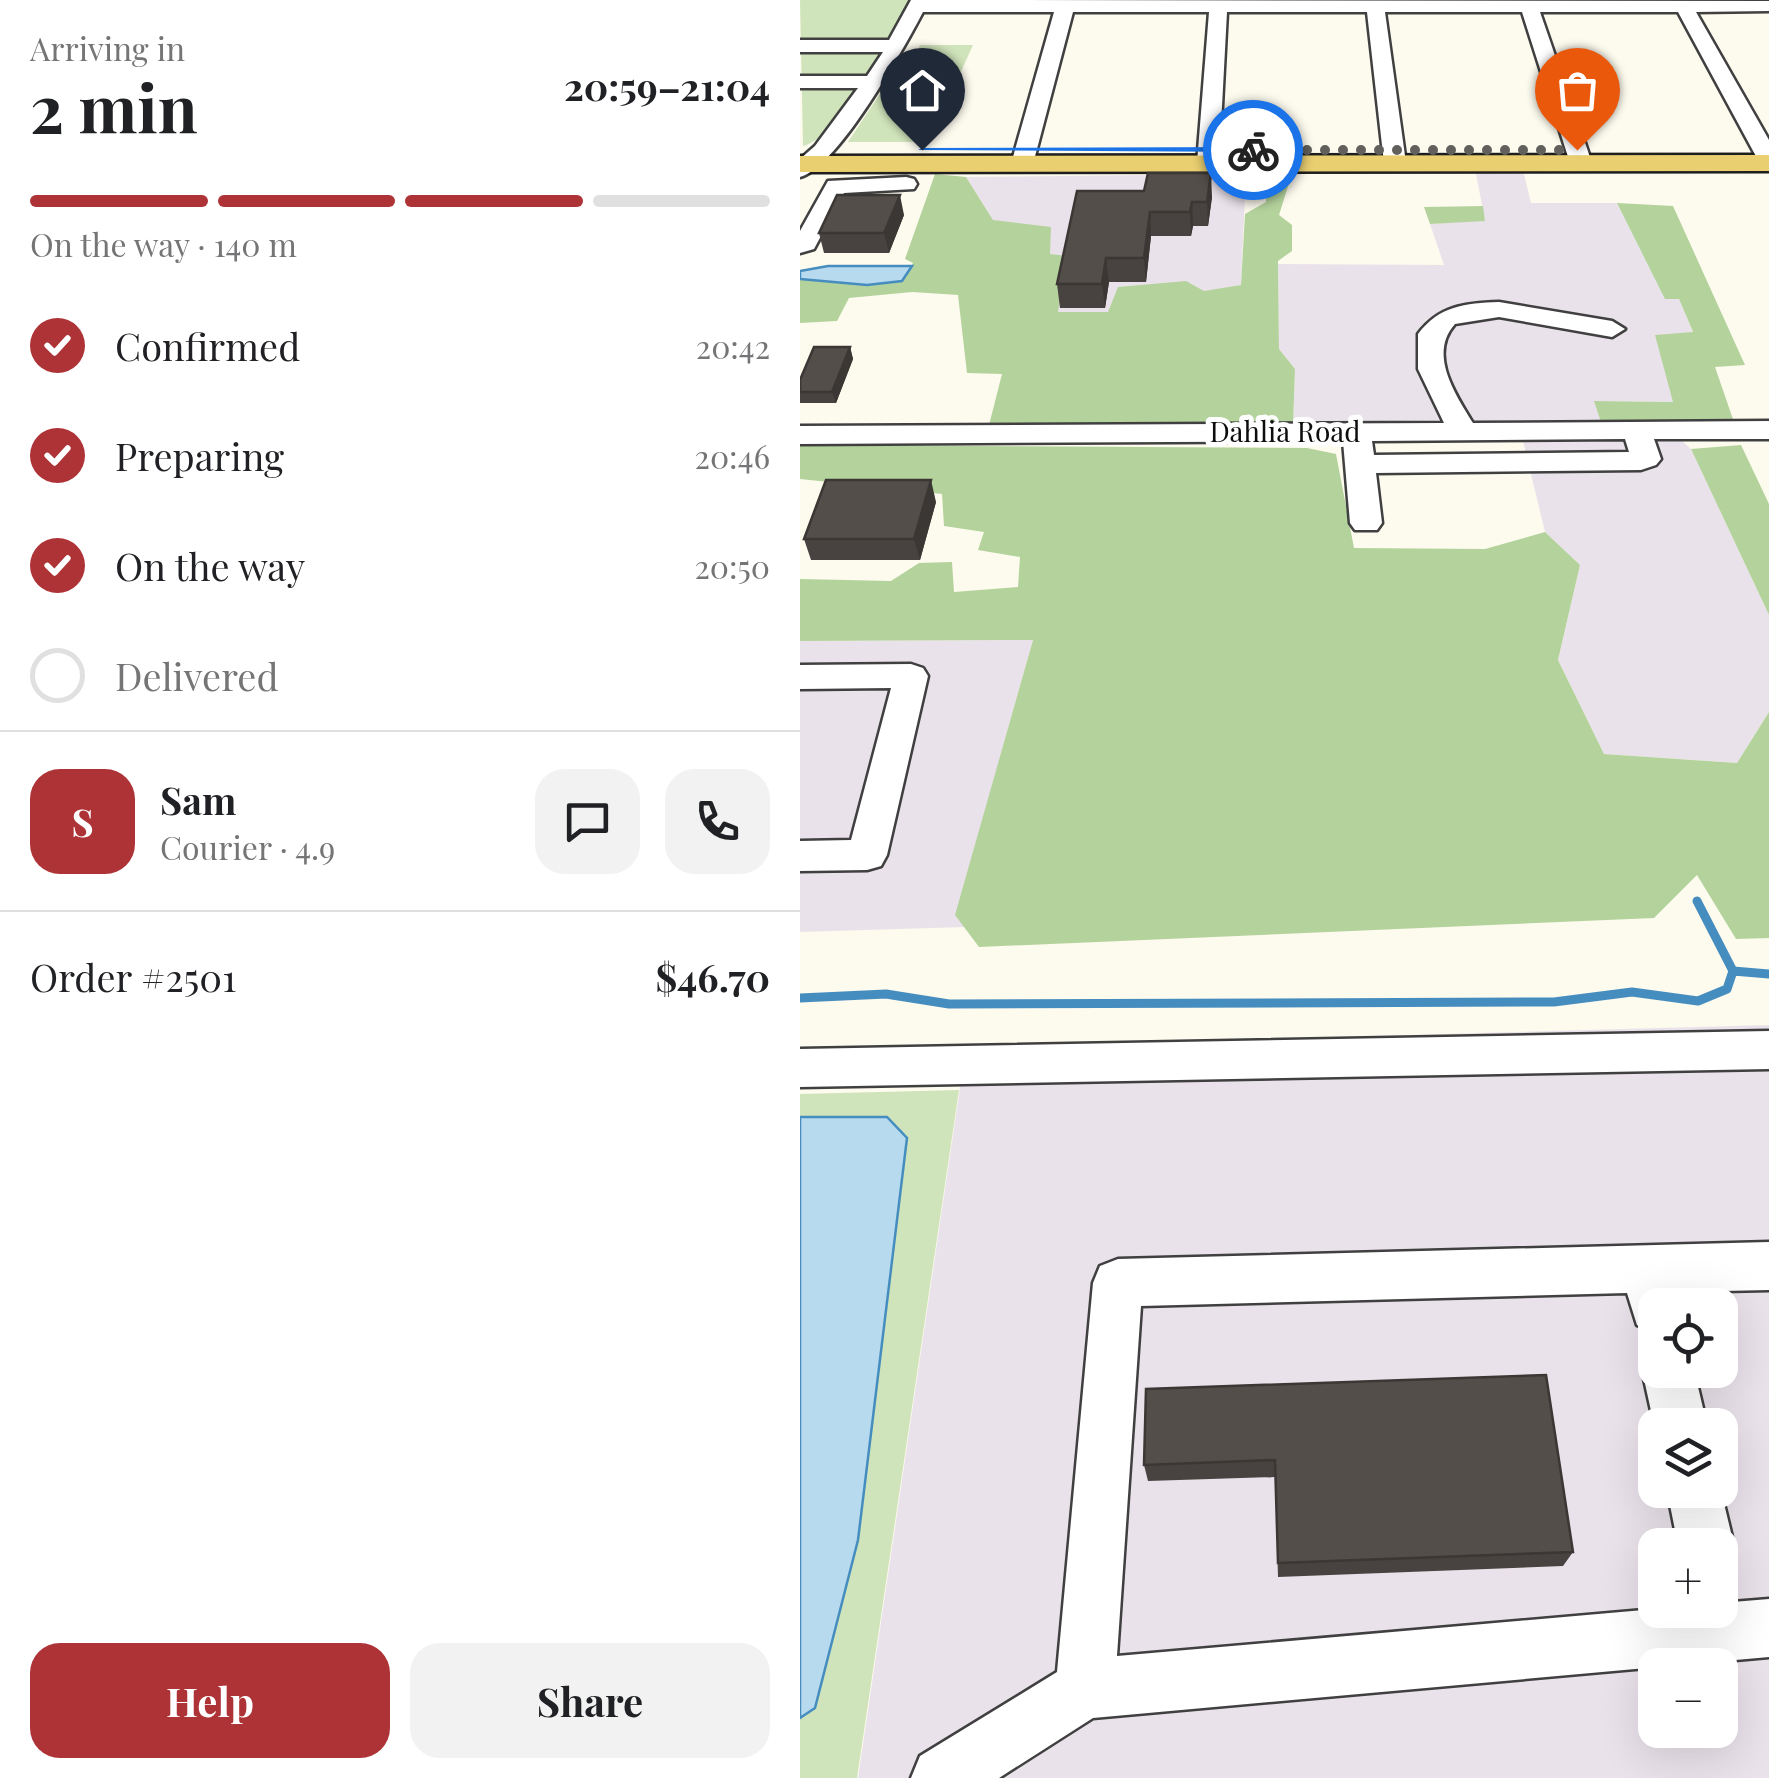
<!DOCTYPE html>
<meta charset="utf-8">
<style>
:root{--surface:#fff;--page:#f2f2f2;--text:#202124;--muted:#757577;--line:#e0e0e0;--accent:#ae3337}
body{margin:0;font-family:"Playfair Display",serif;background:var(--page);color:var(--text);height:100vh;display:flex;flex-direction:column;font-size:38px;white-space:nowrap}
*{box-sizing:border-box;margin:0}
p{font-size:32px;color:var(--muted)}
.icon{flex:none;width:55px;height:55px;fill:none;stroke:currentColor;stroke-width:2;stroke-linecap:round;stroke-linejoin:round}
.map{position:relative;flex:1;overflow:hidden}
.sheet{display:flex;flex-direction:column;background:var(--surface);width:800px}
.sheet>*{flex:none}
.buttons{position:absolute;left:838px;top:1288px;display:grid;gap:20px}
.buttons a{display:grid;place-items:center;width:100px;height:100px;border-radius:20px;background:var(--surface);box-shadow:0 10px 40px #0002;font-size:50px}
.pin{position:absolute;display:grid;place-items:center;width:85px;height:85px;color:#fff;margin:-102px -42px;border-radius:50% 50% 50% 0;rotate:-45deg;box-shadow:0 0 10px #0007}
.pin .icon{rotate:45deg}
.courier{position:absolute;display:grid;place-items:center;width:100px;height:100px;margin:-50px;border:8px solid #1a73e8;border-radius:50%;background:#fff;color:#222;box-shadow:0 2px 12px #0007}
.headline em{font-style:normal;font-weight:700}
.headline div{display:flex;flex-direction:column-reverse}
.headline{display:flex;align-items:center;justify-content:space-between;height:170px;padding:0 30px}
h1{font-size:65px;font-weight:700;line-height:75px}
.bar{display:grid;grid-template-columns:repeat(4,1fr);gap:15px 10px;align-content:center;height:120px;padding:0 30px}
.bar i{height:12px;border-radius:8px;background:var(--line)}
.bar .selected{background:var(--accent)}
.bar p{grid-column:span 4}
.line{display:flex;align-items:center;gap:25px;padding:0 30px;border-top:2px solid var(--line)}
.line div{flex:1}
.round{display:grid;place-items:center;flex:none;width:105px;height:105px;border-radius:30px;background:var(--page)}
ol{padding:0 30px;list-style:none}
li{display:flex;align-items:center;gap:30px;height:110px}
li p{margin-inline-start:auto}
li .icon{padding:10px;border-radius:50%;background:var(--accent);color:#fff;stroke-width:4}
li:last-child{color:var(--muted)}
li i{width:55px;height:55px;border:5px solid var(--line);border-radius:50%}
.button{display:flex;gap:20px;margin-top:auto;padding:20px 30px}
.button a{flex:1;height:115px;border-radius:30px;background:var(--accent);color:#fff;font-size:40px;font-weight:700;line-height:115px;text-align:center}
.button a+a{background:var(--page);color:var(--text)}
main{display:flex;flex:1;min-height:0}
.map>svg:first-child{display:block}
.industrial{fill:#eae2ea;fill-rule:evenodd}
.green{fill:#d0e4bb}
.forest{fill:#b4d39c}
.water{fill:#b8daef;stroke:#468dbf;stroke-width:2.5}
.lines{fill:none;stroke-linecap:round;stroke-linejoin:round}
.stream{stroke:#468dbf;stroke-width:9}
.minor-casing{stroke:#404040;stroke-width:5}
.major-casing{stroke:#1e1e1e;stroke-width:5}
.minor{fill:#fff;fill-rule:evenodd}
.major{fill:#eacf71;fill-rule:evenodd}
.wall{fill:#484340}
.shaded-wall{fill:#3b3734}
.building{fill:#544e4a;stroke:#3b3734;stroke-width:2.5}
.route{fill:#1a73e8}
.done{stroke:#61605c;stroke-width:10;stroke-dasharray:0 18}
.labels{text-anchor:middle;stroke-width:10;stroke-linejoin:round;paint-order:stroke}
.far-street-label{font-size:28px;fill:#0d0d0d;stroke:#fff}
</style>
<main>
<section class="sheet">
<div class="headline"><div><h1>2 min</h1><p>Arriving in</p></div><em>20:59–21:04</em></div>
<div class="bar"><i class="selected"></i><i class="selected"></i><i class="selected"></i><i></i><p>On the way · 140 m</p></div>
<ol>
<li><svg class="icon" aria-label="check" viewBox="0 0 24 24"><path d="M5 12l5 5 9-10"/></svg>Confirmed<p>20:42</p></li>
<li><svg class="icon" aria-label="check" viewBox="0 0 24 24"><path d="M5 12l5 5 9-10"/></svg>Preparing<p>20:46</p></li>
<li><svg class="icon" aria-label="check" viewBox="0 0 24 24"><path d="M5 12l5 5 9-10"/></svg>On the way<p>20:50</p></li>
<li><i></i>Delivered</li>
</ol>
<div class="line" style="height:180px"><b class="round" style="background:var(--accent);color:#fff">S</b><div><b>Sam</b><p>Courier · 4.9</p></div><a class="round"><svg class="icon" aria-label="chat" viewBox="0 0 24 24"><path d="M4 5h16v11H9l-5 4z"/></svg></a><a class="round"><svg class="icon" aria-label="phone" viewBox="0 0 24 24"><path d="M5 4h4l2 5-3 2q2 4 5 5l2-3 5 2v4C11 20 4 13 5 4z"/></svg></a></div>
<div class="line" style="height:130px"><div>Order #2501</div><b>$46.70</b></div>
<div class="button"><a>Help</a><a>Share</a></div>
</section>
<div class="map">
<svg width="969" height="1778" viewBox="0 0 969 1778">
<rect width="100%" height="100%" fill="#fdfaee"/>
<!-- industrial -->
<g class="industrial">
<polygon points="675,169 723,170 731,203 817,203 865,298 879,299 893,333 874,402 795,401 802,425 493,426 495,369 479,349 478,264 644,265 630,224 685,220"/>
<polygon points="446,174 441,285 308,312 257,312 267,257 249,255 193,220 166,177"/>
<polygon points="879,438 891,449 969,615 969,712 937,763 804,754 758,660 780,565 745,532 723,441"/>
<polygon points="233,640 156,915 165,927 0,932 0,641"/>
<path d="M969 1025V1778H58L166 1047ZM855 1305H920V1370H855ZM855 1425H920V1490H855ZM855 1545H920V1610H855ZM855 1665H920V1730H855Z"/>
</g>
<!-- green -->
<g class="green">
<path d="M0 0H112C93 39 46 134 3 146Z"/>
<polygon points="120,45 173,45 129,142 48,142 99,65 114,57"/>
<polygon points="159,1090 57,1778 0,1778 0,1718 16,1707 58,1540 107,1139 87,1117 0,1117 0,1094"/>
</g>
<!-- forest -->
<g class="forest">
<polygon points="135,174 166,177 193,220 251,227 250,254 267,256 258,312 308,312 318,287 386,281 404,291 441,285 445,214 466,202 467,178 482,175 489,183 479,215 492,225 492,251 478,261 479,349 495,369 493,426 189,425 202,374 167,373 158,295 112,292 49,298 37,321 0,323 0,279 67,285 102,281 113,263 105,259"/>
<polygon points="817,203 873,206 945,365 915,367 935,425 802,425 794,401 873,402 855,335 893,332 879,299 865,299"/>
<polygon points="683,206 685,221 630,224 624,207"/>
<polygon points="0,445 507,448 536,454 554,548 685,549 745,532 780,565 758,660 804,754 937,763 969,712 969,938 936,939 897,875 854,918 179,947 155,915 233,640 0,641 0,579 91,581 119,563 152,562 154,592 218,587 220,557 178,550 184,532 144,526 142,494 0,479"/>
<polygon points="941,445 969,504 969,615 891,449"/>
</g>
<!-- water -->
<g class="water">
<polygon points="28,266 112,266 102,281 67,285 0,279 0,271"/>
<polygon points="0,1117 87,1117 107,1138 58,1540 15,1708 0,1718"/>
</g>
<g class="lines">
<!-- stream -->
<g class="stream">
<polyline points="897,901 933,971"/>
<polyline points="0,998 86,994 149,1004 754,1002 832,992 898,1001 927,989 933,971 969,974"/>
</g>
<defs>
<g id="minor">
<path d="M111 0 969 1V11L896 12 969 140V167L958 160 878 12H740L792 163 781 170 770 163 722 12H585L606 163 595 170 584 163 567 12H427L419 163 408 170 397 163 409 12H273L233 164 222 171 211 164 254 12H123C104 48 38 167 0 177V159L15 146 58 88H0V76H67L83 52H0V40H89Z"/>
<polygon points="106,177 114,179 117,184 114,189 44,193 14,249 0,253 0,231 28,181"/>
<path d="M699 302 812 321 825 329 812 337 699 317 655 324C628 354 655 394 673 423L969 421V439H854L861 459 856 465 841 470 576 473 582 523 577 530H555L550 523 543 441 0 444V426L644 423 618 369V334C639 306 665 303 699 302ZM825 439 829 452 574 455 572 441Z"/>
<polygon points="111,664 123,668 128,676 87,855 81,866 67,870 0,871 0,841 51,840 91,688 0,689 0,665"/>
<polygon points="969,1031 969,1069 0,1087 0,1049"/>
<polygon points="969,1242 969,1290 877,1292 879,1305 855,1305 855,1333 837,1325 827,1293 341,1306 317,1656 855,1609 920,1610 920,1603 969,1599 969,1657 293,1718 199,1778 111,1778 120,1756 257,1672 293,1283 300,1266 318,1259"/>
<polygon points="855,1349 855,1370 894,1370 907,1425 855,1425 855,1429 842,1370 850,1352"/>
<polygon points="920,1487 934,1545 926,1565 920,1567 920,1545 878,1545 867,1490 920,1490"/>
</g>
<polygon id="major" points="969,155 969,171 0,172 0,156"/>
</defs>
<!-- minor casing -->
<use href="#minor" class="minor-casing"/>
<!-- major casing -->
<use href="#major" class="major-casing"/>
<!-- minor -->
<use href="#minor" class="minor"/>
<!-- major -->
<use href="#major" class="major"/>
</g>
<!-- wall -->
<g class="wall">
<polygon points="277,191 412,197 408,226 393,226 391,236 351,236 346,282 309,282 305,308 260,308 257,284"/>
<polygon points="104,215 89,253 24,253 19,233"/>
<polygon points="50,347 53,359 36,403 0,403 0,380"/>
<polygon points="136,502 120,560 11,560 4,539"/>
<polygon points="346,1389 773,1552 763,1566 478,1577 475,1477 348,1481 344,1465"/>
</g>
<!-- shaded-wall -->
<g class="shaded-wall">
<polygon points="411,173 412,197 408,226 407,202"/>
<polygon points="100,195 104,215 89,253 84,233"/>
<polygon points="392,202 393,226 391,236 390,212"/>
<polygon points="350,212 351,236 346,282 344,258"/>
<polygon points="306,258 309,282 305,308 302,284"/>
<polygon points="50,347 53,359 36,403 32,392"/>
<polygon points="131,480 136,502 120,560 114,539"/>
</g>
<!-- building -->
<g class="building">
<polygon points="348,173 411,173 407,202 392,202 390,212 350,212 344,258 306,258 302,284 257,284 277,191 344,191"/>
<polygon points="37,195 100,195 84,233 19,233"/>
<polygon points="14,347 50,347 32,392 0,392 0,380"/>
<polygon points="26,480 131,480 114,539 4,539"/>
<polygon points="746,1375 773,1552 478,1563 475,1460 344,1465 346,1389"/>
</g>
<!-- route -->
<polygon class="route" points="453,147 457,152 118,150 122,148"/>
<g class="lines">
<!-- done -->
<polyline class="done" points="453,150 777,150"/>
</g>
<g class="labels">
<!-- far-street labels -->
<g class="far-street-label">
<text x="485" y="442">Dahlia Road</text>
</g>
</g>
</svg>
<div class="buttons">
<a><svg class="icon" aria-label="locate" viewBox="0 0 24 24"><circle cx="12" cy="12" r="6"/><path d="M12 2v4M12 18v4M2 12h4M18 12h4"/></svg></a>
<a><svg class="icon" aria-label="layers" viewBox="0 0 24 24"><path d="M12 4l9 5-9 5-9-5zM3 14l9 5 9-5"/></svg></a>
<a>+</a>
<a>−</a>
</div>
<div class="pin" style="left:777px;top:150px;background:#ea580c"><svg class="icon" aria-label="bag" viewBox="0 0 24 24"><path d="M5 8h14l-1 12H6zM9 8a3 3 0 0 1 6 0"/></svg></div>
<div class="pin" style="left:122px;top:150px;background:#1f2937"><svg class="icon" aria-label="home" viewBox="0 0 24 24"><path d="M3 11l9-7 9 7M6 9v11h12V9"/></svg></div>
<div class="courier" style="left:453px;top:150px"><svg class="icon" aria-label="bike" viewBox="0 0 24 24"><circle cx="6" cy="16" r="4"/><circle cx="18" cy="16" r="4"/><path d="M6 16l4-8h5l3 8M10 8l3 8H6M13 5h3"/></svg></div>
</div>
</main>
